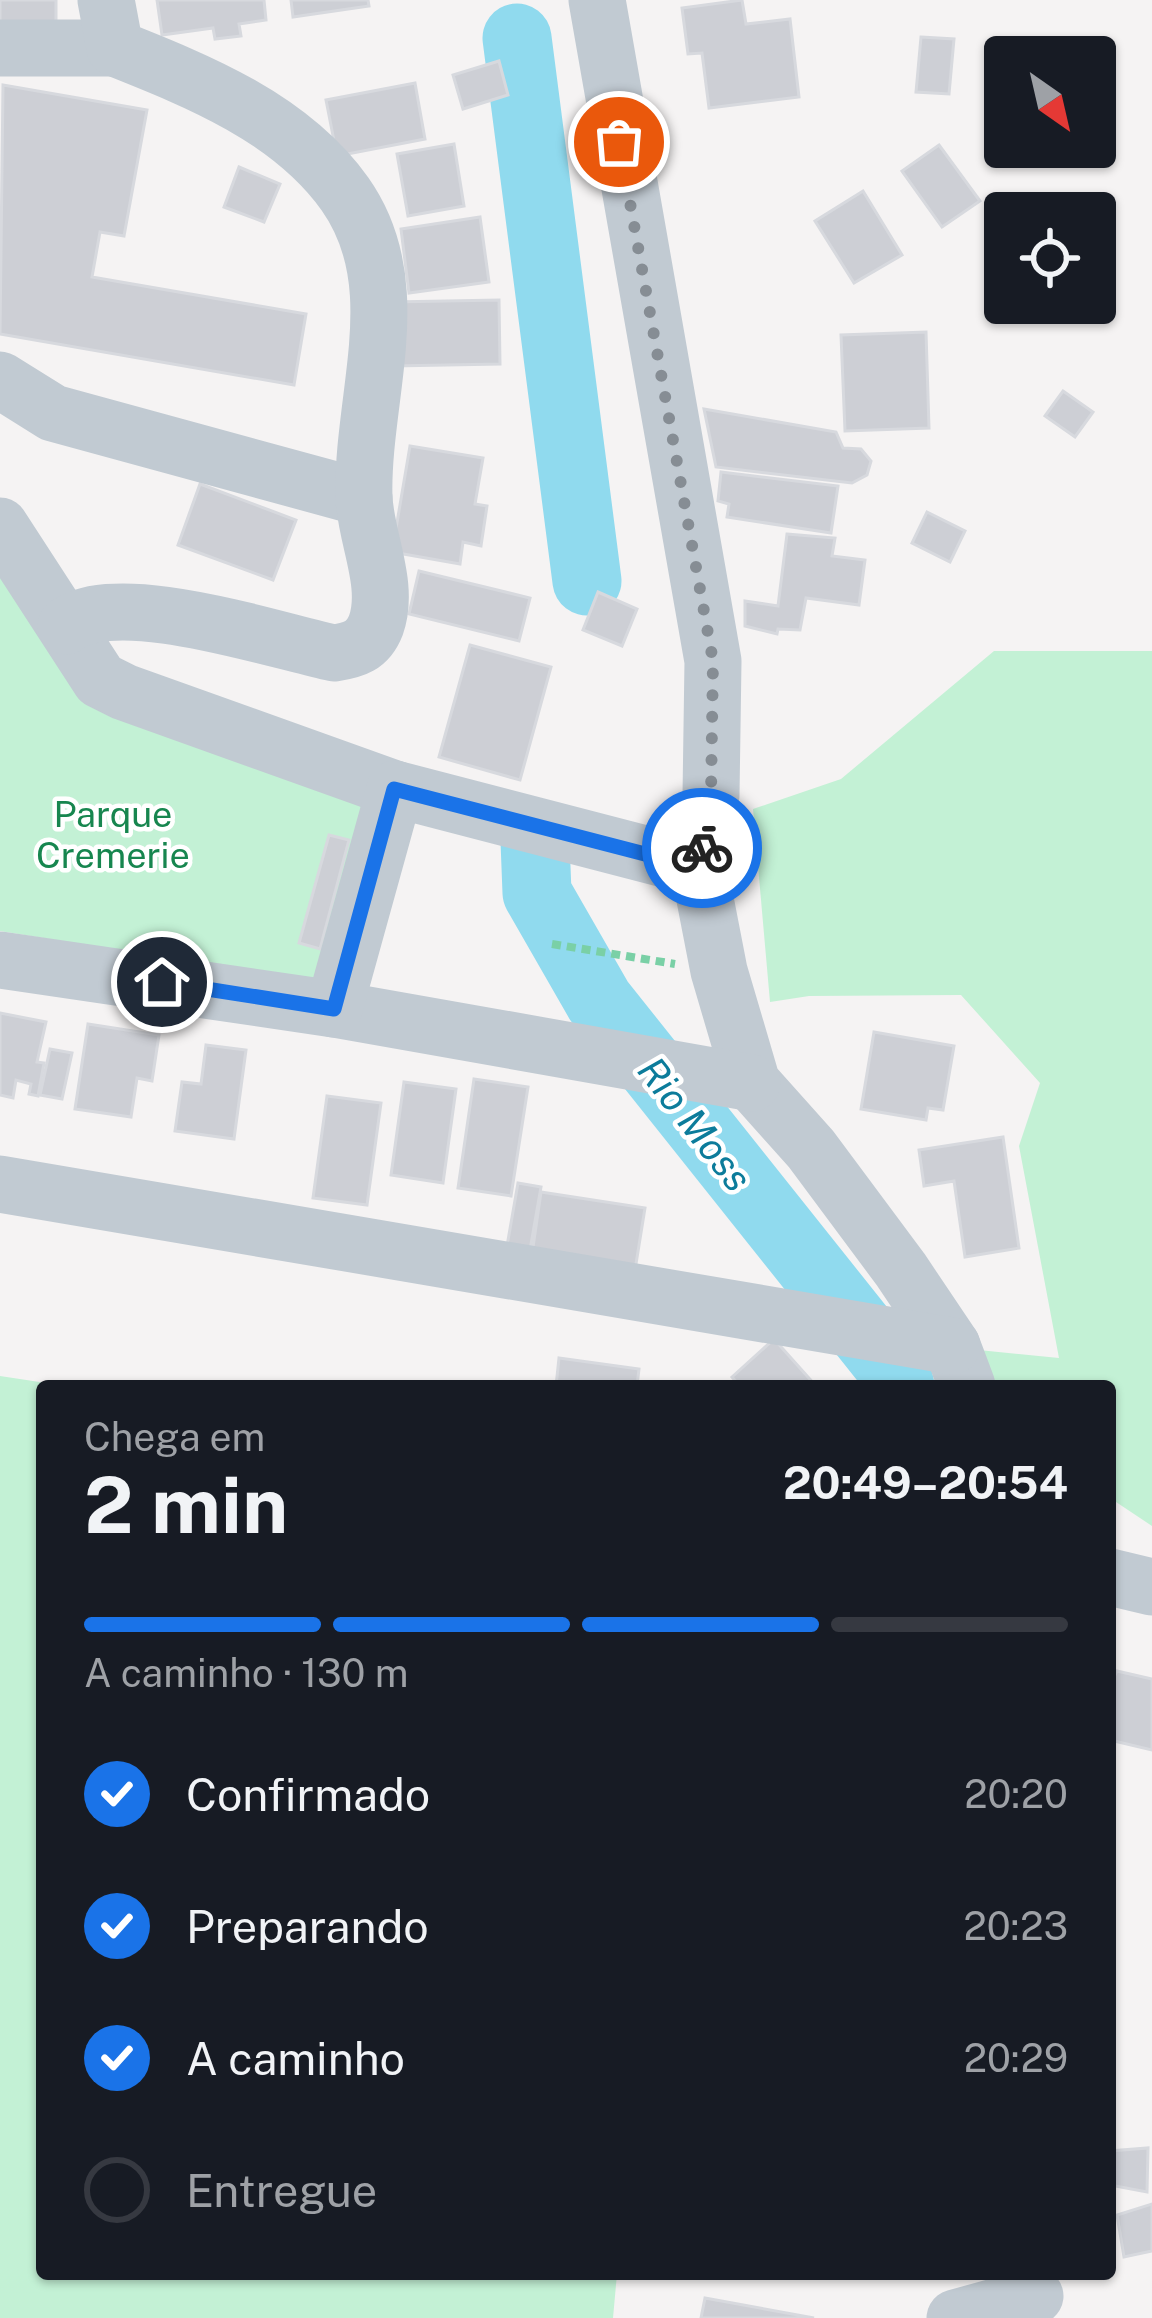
<!DOCTYPE html>
<html lang="pt">
<meta charset="utf-8">
<style>
:root{--surface:#171b24;--page:#242831;--text:#f1f3f6;--muted:#9ea1a6;--line:#363941;--accent:#1a73e8}
body{margin:0;font-family:"Public Sans",sans-serif;background:var(--page);color:var(--text);height:100vh;display:flex;flex-direction:column;font-size:45px;white-space:nowrap}
*{box-sizing:border-box;margin:0}
p{font-size:39px;color:var(--muted)}
.icon{flex:none;width:66px;height:66px;fill:none;stroke:currentColor;stroke-width:2;stroke-linecap:round;stroke-linejoin:round}
.map{position:relative;flex:1;overflow:hidden}
.drawer{position:absolute;left:36px;top:1380px;width:1080px;height:900px;display:flex;flex-direction:column;background:var(--surface);border-radius:12px;box-shadow:0 3px 9px #0004}
.drawer>*{flex:none}
.needle{width:78px;rotate:146deg}
.tools{position:absolute;left:984px;top:36px;display:grid;gap:24px}
.tools a{display:grid;place-items:center;width:132px;height:132px;border-radius:12px;background:var(--surface);box-shadow:0 3px 9px #0004;font-size:60px}
.pin{position:absolute;display:grid;place-items:center;width:102px;height:102px;color:#fff;margin:-51px;border:6px solid #fff;border-radius:50%;box-shadow:0 3px 12px #0007}
.courier{position:absolute;display:grid;place-items:center;width:120px;height:120px;margin:-60px;border:9px solid #1a73e8;border-radius:50%;background:#fff;color:#222;box-shadow:0 3px 15px #0007}
.headline em{font-style:normal;font-weight:700}
.headline div{display:flex;flex-direction:column-reverse}
.headline{display:flex;align-items:center;justify-content:space-between;height:204px;padding:0 48px}
h1{font-size:78px;font-weight:700;line-height:90px}
.bar{display:grid;grid-template-columns:repeat(4,1fr);gap:18px 12px;align-content:center;height:144px;padding:0 48px}
.bar i{height:15px;border-radius:9px;background:var(--line)}
.bar .current{background:var(--accent)}
.bar p{grid-column:span 4}
ol{padding:0 48px;list-style:none}
li{display:flex;align-items:center;gap:36px;height:132px}
li p{margin-inline-start:auto}
li .icon{padding:12px;border-radius:50%;background:var(--accent);color:#fff;stroke-width:4}
li:last-child{color:var(--muted)}
li i{width:66px;height:66px;border:6px solid var(--line);border-radius:50%}
.map>svg:first-child{display:block}
.green{fill:#c3f1d5}
.lines{fill:none;stroke-linecap:round;stroke-linejoin:round}
.river{stroke:#90daee;stroke-width:69}
.building{fill:#cdcfd5;stroke:#d7d9de;stroke-width:3}
.path{stroke:#7ad0a6;stroke-width:8;stroke-dasharray:9 6;stroke-linecap:butt}
.minor{stroke:#c1cad2;stroke-width:57}
.done{stroke:#868d94;stroke-width:12;stroke-dasharray:0 21.6}
.route{stroke:#1a73e8;stroke-width:15}
.labels{text-anchor:middle;stroke-width:9;stroke-linejoin:round;paint-order:stroke}
.park-label{font-size:36px;fill:#17864f;stroke:#fff}
.water-label{font-size:39px;font-style:italic;fill:#0c7c9b;stroke:#fff}
</style>
<div class="map">
<svg width="1152" height="2318" viewBox="0 0 1152 2318">
<rect width="100%" height="100%" fill="#f5f3f3"/>
<!-- green -->
<g class="green">
<polygon points="0,571 80,691 368,797 316,982 0,931"/>
<polygon points="994,651 1152,651 1152,1526 1110,1498 1110,1386 973,1386 959,1348 1059,1358 1019,1146 1040,1083 961,995 809,996 770,1002 753,809 841,779"/>
<polygon points="0,1376 66,1386 42,1386 42,2274 617,2274 613,2318 0,2318"/>
</g>
<g class="lines">
<!-- river -->
<g class="river">
<polyline points="517,38 587,581"/>
<polyline points="535,841 537,893 599,1001 897,1375 900,1386"/>
</g>
</g>
<!-- building -->
<g class="building">
<rect x="0" y="0" width="56" height="28"/>
<polygon points="157,0 264,0 266,20 239,24 241,36 215,39 213,28 162,35"/>
<polygon points="291,0 368,0 369,6 293,17"/>
<polygon points="742,0 746,24 790,19 799,97 709,108 702,53 688,54 682,8"/>
<polygon points="921,37 954,39 949,94 916,92"/>
<polygon points="499,61 508,95 463,109 453,75"/>
<polygon points="415,83 425,139 337,156 326,100"/>
<polygon points="3,85 147,110 124,236 100,232 92,277 306,314 294,385 0,334"/>
<polygon points="454,144 464,206 408,216 397,154"/>
<polygon points="939,145 980,201 942,227 902,171"/>
<polygon points="239,167 280,184 264,222 224,207"/>
<polygon points="863,191 902,255 854,283 815,221"/>
<polygon points="480,217 489,282 409,293 401,229"/>
<polygon points="499,300 500,364 393,366 392,302"/>
<polygon points="926,332 929,428 845,431 841,335"/>
<polygon points="1063,391 1093,412 1075,437 1045,416"/>
<polygon points="704,409 836,432 843,448 861,449 871,461 867,475 852,483 716,467"/>
<polygon points="410,446 483,458 475,504 487,506 481,546 463,542 460,564 392,552"/>
<polygon points="721,472 838,486 831,533 727,517 729,504 718,501"/>
<polygon points="200,484 296,520 273,580 178,545"/>
<polygon points="927,512 965,531 950,562 912,543"/>
<polygon points="787,534 835,538 832,556 865,560 859,605 806,598 800,630 778,629 777,634 745,626 745,601 778,606"/>
<polygon points="419,571 530,598 519,641 409,614"/>
<polygon points="598,592 637,609 622,646 583,630"/>
<polygon points="470,645 551,667 520,780 439,757"/>
<polygon points="329,835 349,840 320,949 299,943"/>
<polygon points="0,1013 46,1022 37,1062 44,1063 38,1096 29,1094 31,1084 16,1080 13,1098 0,1095"/>
<polygon points="88,1024 159,1035 152,1081 137,1078 131,1117 75,1109"/>
<polygon points="874,1032 954,1046 943,1110 928,1108 926,1120 861,1109"/>
<polygon points="206,1045 246,1050 234,1139 175,1131 182,1082 201,1084"/>
<polygon points="50,1049 72,1053 62,1099 40,1095"/>
<polygon points="474,1079 528,1087 511,1196 458,1188"/>
<polygon points="404,1082 456,1089 443,1183 391,1175"/>
<polygon points="327,1096 381,1103 367,1205 313,1198"/>
<polygon points="1003,1137 1019,1248 965,1257 954,1181 924,1186 919,1150"/>
<polygon points="518,1183 541,1187 527,1267 507,1246"/>
<polygon points="541,1192 645,1208 635,1270 532,1254"/>
<polygon points="774,1339 816,1386 740,1386 732,1377"/>
<polygon points="559,1358 639,1369 637,1386 556,1386"/>
<polygon points="1117,1671 1152,1679 1152,1750 1110,1740 1110,1685"/>
<polygon points="1148,2148 1147,2192 1110,2185 1110,2151"/>
<polygon points="1152,2204 1152,2251 1124,2257 1117,2215"/>
<polygon points="705,2298 814,2318 701,2318"/>
</g>
<g class="lines">
<!-- path -->
<polyline class="path" points="552,944 675,964"/>
<!-- minor -->
<g class="minor">
<polyline points="597,0 713,661 711,795 699,868 719,971 752,1083 811,1149 901,1270 952,1346 967,1386"/>
<polyline points="0,48 115,48"/>
<polyline points="0,380 53,413 364,498"/>
<polyline points="0,526 100,680 124,692 395,789 699,868"/>
<path d="M66 626C115 587 273 640 334 653 354 650 368 646 376 625 390 585 366 539 364 498 361 396 410 286 345 194 291 118 198 81 115 48L106 0"/>
<polyline points="0,960 334,1009 752,1083"/>
<polyline points="334,1009 395,789"/>
<polyline points="0,1184 952,1346"/>
<polyline points="1110,1577 1152,1587"/>
<polyline points="955,2318 1035,2296"/>
</g>
</g>
<g class="lines">
<!-- done -->
<polyline class="done" points="619,142 713,661 711,795 702,848"/>
<!-- route -->
<polyline class="route" points="162,982 334,1009 394,789 699,868 702,848"/>
</g>
<g class="labels">
<!-- park labels -->
<g class="park-label">
<text x="113" y="827">Parque<tspan x="113" dy="41">Cremerie</tspan></text>
</g>
<!-- water labels -->
<g class="water-label">
<text transform="translate(695 1124) rotate(52)" y="14">Rio Moss</text>
</g>
</g>
</svg>
<div class="tools">
<a><svg class="needle" viewBox="-14 -14 28 28"><path d="M0-13l5 13h-10z" fill="#e53935"/><path d="M0 13l5-13h-10z" fill="#9ea1a6"/></svg></a>
<a><svg class="icon" aria-label="locate" viewBox="0 0 24 24"><circle cx="12" cy="12" r="6"/><path d="M12 2v4M12 18v4M2 12h4M18 12h4"/></svg></a>
</div>
<div class="pin" style="left:619px;top:142px;background:#ea580c"><svg class="icon" aria-label="bag" viewBox="0 0 24 24"><path d="M5 8h14l-1 12H6zM9 8a3 3 0 0 1 6 0"/></svg></div>
<div class="pin" style="left:162px;top:982px;background:#1f2937"><svg class="icon" aria-label="home" viewBox="0 0 24 24"><path d="M3 11l9-7 9 7M6 9v11h12V9"/></svg></div>
<div class="courier" style="left:702px;top:848px"><svg class="icon" aria-label="bike" viewBox="0 0 24 24"><circle cx="6" cy="16" r="4"/><circle cx="18" cy="16" r="4"/><path d="M6 16l4-8h5l3 8M10 8l3 8H6M13 5h3"/></svg></div>
<section class="drawer">
<div class="headline"><div><h1>2 min</h1><p>Chega em</p></div><em>20:49–20:54</em></div>
<div class="bar"><i class="current"></i><i class="current"></i><i class="current"></i><i></i><p>A caminho · 130 m</p></div>
<ol>
<li><svg class="icon" aria-label="check" viewBox="0 0 24 24"><path d="M5 12l5 5 9-10"/></svg>Confirmado<p>20:20</p></li>
<li><svg class="icon" aria-label="check" viewBox="0 0 24 24"><path d="M5 12l5 5 9-10"/></svg>Preparando<p>20:23</p></li>
<li><svg class="icon" aria-label="check" viewBox="0 0 24 24"><path d="M5 12l5 5 9-10"/></svg>A caminho<p>20:29</p></li>
<li><i></i>Entregue</li>
</ol>
</section>
</div>
